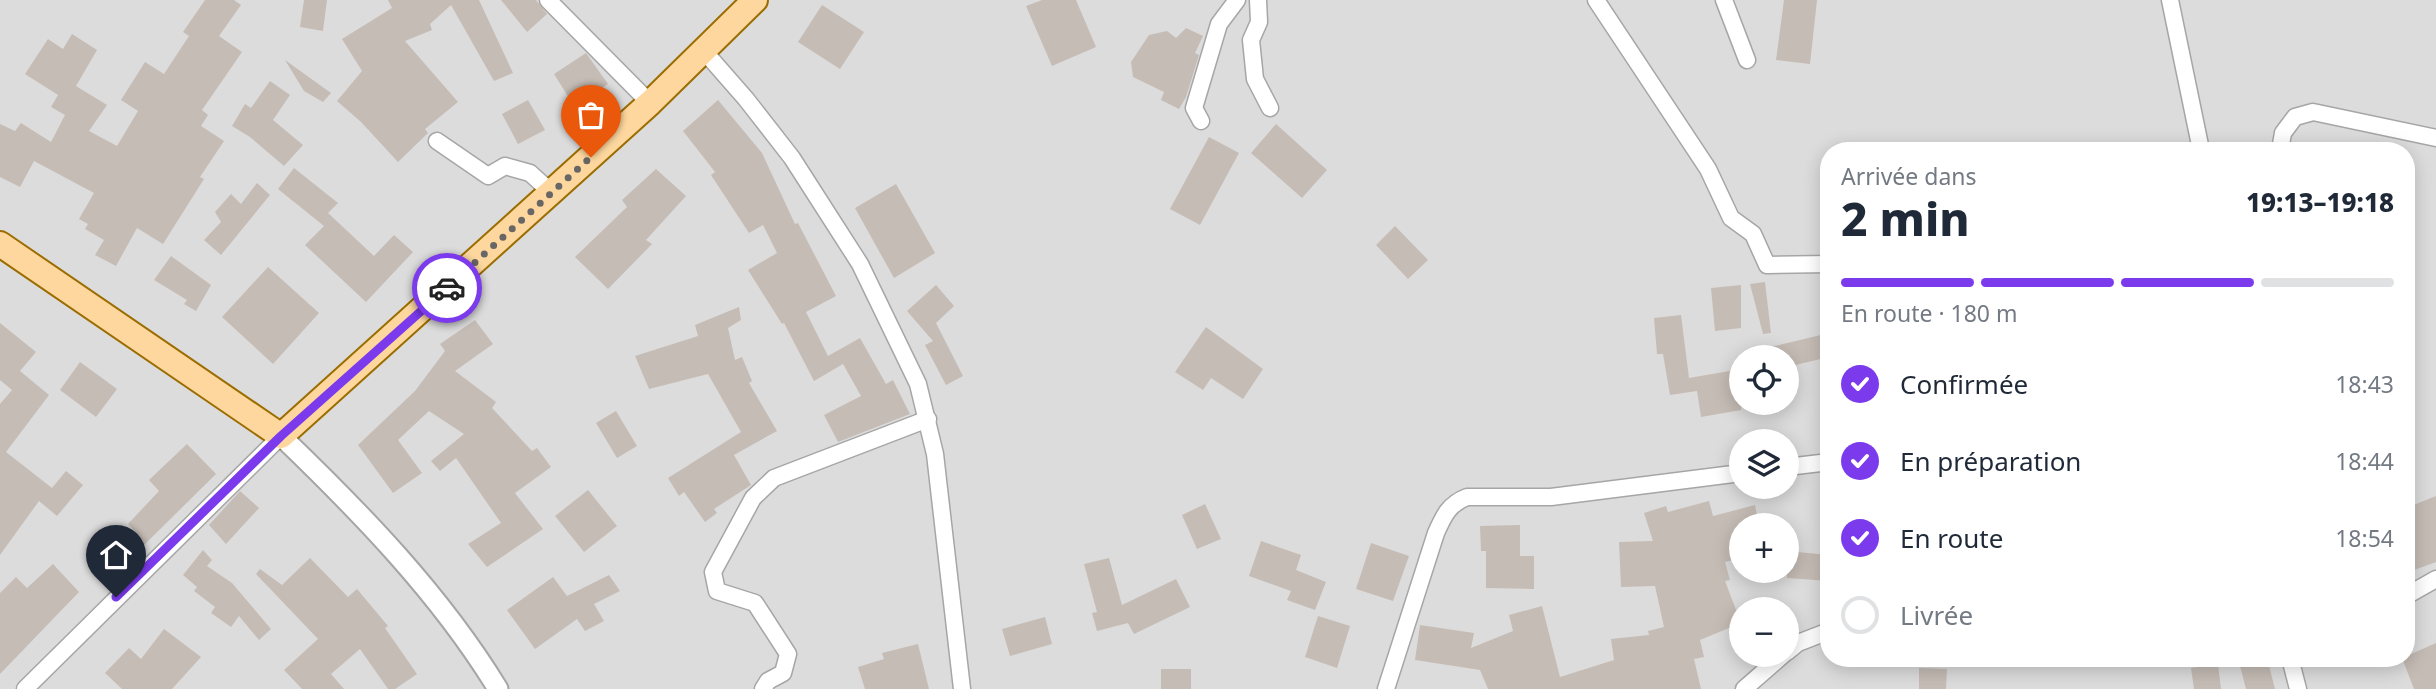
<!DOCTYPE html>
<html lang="fr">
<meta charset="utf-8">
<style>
:root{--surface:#fff;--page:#f6f6f7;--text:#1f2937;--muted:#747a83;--line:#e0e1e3;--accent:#7c3aed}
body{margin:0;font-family:"Noto Sans",sans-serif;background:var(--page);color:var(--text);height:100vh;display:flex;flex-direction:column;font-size:26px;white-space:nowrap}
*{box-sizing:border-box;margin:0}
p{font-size:23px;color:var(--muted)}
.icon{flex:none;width:38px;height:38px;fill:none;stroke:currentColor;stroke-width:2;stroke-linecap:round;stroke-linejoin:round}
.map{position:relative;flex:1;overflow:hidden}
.sheet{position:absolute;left:1820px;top:142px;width:595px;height:525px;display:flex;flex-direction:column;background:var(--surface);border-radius:28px;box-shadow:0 4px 18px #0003}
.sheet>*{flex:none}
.fabs{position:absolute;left:1729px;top:345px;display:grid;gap:14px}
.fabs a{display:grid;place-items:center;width:70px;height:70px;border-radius:50%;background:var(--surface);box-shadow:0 4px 18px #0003;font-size:35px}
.pin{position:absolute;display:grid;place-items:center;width:60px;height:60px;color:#fff;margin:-72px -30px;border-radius:50% 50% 50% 0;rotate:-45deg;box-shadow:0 0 7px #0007}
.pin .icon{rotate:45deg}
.courier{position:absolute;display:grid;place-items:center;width:70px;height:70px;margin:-35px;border:5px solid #7c3aed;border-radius:50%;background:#fff;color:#222;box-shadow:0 2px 9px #0007}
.summary em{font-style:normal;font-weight:800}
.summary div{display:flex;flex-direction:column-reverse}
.summary{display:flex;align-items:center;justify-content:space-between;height:119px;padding:0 21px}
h1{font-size:46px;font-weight:800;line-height:52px}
.bar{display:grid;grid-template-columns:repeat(4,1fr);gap:10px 7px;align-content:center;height:84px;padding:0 21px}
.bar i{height:9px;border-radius:5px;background:var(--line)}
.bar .active{background:var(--accent)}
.bar p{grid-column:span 4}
ol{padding:0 21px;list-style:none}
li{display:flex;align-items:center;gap:21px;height:77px}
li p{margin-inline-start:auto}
li .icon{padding:7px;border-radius:50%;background:var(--accent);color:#fff;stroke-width:4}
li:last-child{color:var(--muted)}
li i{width:38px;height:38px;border:4px solid var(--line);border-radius:50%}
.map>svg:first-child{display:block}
.residential{fill:#dddcdc;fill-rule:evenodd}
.building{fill:#c5bcb5}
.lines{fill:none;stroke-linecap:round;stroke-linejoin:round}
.minor-casing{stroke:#a6a6a6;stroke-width:19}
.tertiary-casing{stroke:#a6a6a6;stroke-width:23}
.primary-casing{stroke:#9b6d00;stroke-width:28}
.minor{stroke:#fff;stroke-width:16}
.tertiary{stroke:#fff;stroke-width:19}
.primary{stroke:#fdd79e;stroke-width:24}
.done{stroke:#686765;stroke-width:7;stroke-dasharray:0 12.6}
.route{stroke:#7c3aed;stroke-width:9}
</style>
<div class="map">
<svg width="2436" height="689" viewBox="0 0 2436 689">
<rect width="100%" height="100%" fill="#f0ede6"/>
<!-- residential -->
<path class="residential" d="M0 0H2436V689H0ZM1829 150H2406V658H1829ZM1741 357H1787V402H1741ZM1741 441H1787V486H1741ZM1741 525H1787V570H1741ZM1741 609H1787V654H1741Z"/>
<!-- building -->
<g class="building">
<polygon points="205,0 234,0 241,5 219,36 242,52 202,110 208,115 201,126 224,141 200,177 204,179 163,244 137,228 116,266 95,255 104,240 85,229 88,224 79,219 94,193 34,161 20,187 0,177 0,124 15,131 21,123 51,142 65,115 51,107 58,95 25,74 48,39 63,49 72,34 97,50 76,86 107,105 89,131 117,146 138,111 121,100 145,62 164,74 189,36 183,32"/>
<polygon points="304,0 327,0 323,31 300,27"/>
<polygon points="388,0 479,0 513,73 494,81 451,5 430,24 432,30 405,41 458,102 425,129 428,133 398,162 361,122 337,101 362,71 342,39 392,8"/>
<polygon points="501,0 536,0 547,14 527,32"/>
<polygon points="1042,0 1076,0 1096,47 1052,66 1026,6"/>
<polygon points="1784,0 1817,0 1810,64 1776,60"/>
<polygon points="822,5 864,32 840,69 798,42"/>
<polygon points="1186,28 1203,36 1195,53 1199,55 1186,97 1179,109 1161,100 1164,92 1133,77 1131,62 1149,35 1167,31 1176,38"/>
<polygon points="586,53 608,84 574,106 554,74"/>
<polygon points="285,60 331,93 323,102 304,91"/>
<polygon points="270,81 290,95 273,120 303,145 284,166 250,137 232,126 245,104 251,108"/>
<polygon points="528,100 545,130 518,144 502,114"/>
<polygon points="718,100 762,153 795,224 798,223 836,296 806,312 828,356 860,338 886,384 893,380 910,414 838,442 824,415 861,396 843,364 814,381 784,323 782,324 748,270 777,253 763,225 749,233 711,175 715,172 683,131"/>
<polygon points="1276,124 1327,170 1302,198 1251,153"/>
<polygon points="1209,137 1239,153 1200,225 1170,209"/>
<polygon points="294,168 338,203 328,213 374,256 394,235 413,252 366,302 305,245 324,226 278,189"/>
<polygon points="656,169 686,196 646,240 652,244 608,289 575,257 627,207 622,200"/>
<polygon points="257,183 270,195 221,255 204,240 221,222 215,212 231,194 241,204"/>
<polygon points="896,184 935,253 894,278 855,208"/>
<polygon points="1395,226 1428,260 1408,279 1376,245"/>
<polygon points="171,256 211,285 196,311 184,304 187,300 154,280"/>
<polygon points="268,267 319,313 273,364 222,317"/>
<polygon points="1765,282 1771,333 1763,334 1750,284"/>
<polygon points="936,285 954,306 936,323 963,376 946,385 925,345 933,341 907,311"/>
<polygon points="1741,285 1741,328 1715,331 1711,288"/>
<polygon points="739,307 741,320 728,328 735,360 742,357 752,381 749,383 777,431 734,455 751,485 714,509 717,513 705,522 684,492 679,496 668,478 741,432 708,374 649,389 635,356 698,336 695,325"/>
<polygon points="1681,315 1689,378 1741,369 1741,410 1701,417 1697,391 1670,395 1663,354 1657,354 1654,318"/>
<polygon points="475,320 493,344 455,371 496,402 492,408 532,451 537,448 551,467 515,493 543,529 487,567 468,544 501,523 456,458 440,471 431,461 464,434 429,411 398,440 422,473 393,493 358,445 415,391 445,351 440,344"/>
<polygon points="0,323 36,352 20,371 49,395 6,452 52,488 66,471 83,485 57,516 39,501 0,555 0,404 12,390 0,380"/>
<polygon points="1206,327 1263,369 1243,399 1211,378 1203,390 1175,372"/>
<polygon points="1829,333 1829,357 1787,367 1787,357 1751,357 1750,352"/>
<polygon points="80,362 117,389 96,417 60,390"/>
<polygon points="616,411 637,446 617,458 596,423"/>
<polygon points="187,444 216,474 141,548 145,551 122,574 107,559 135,531 128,524 159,491 149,480"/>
<polygon points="588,490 617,526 584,552 555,516"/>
<polygon points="240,491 259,508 226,544 209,525"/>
<polygon points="2436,496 2436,562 2406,573 2406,508"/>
<polygon points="1709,501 1713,516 1755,505 1759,525 1741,525 1741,558 1725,562 1730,580 1725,581 1741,623 1700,640 1704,657 1694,659 1701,689 1488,689 1480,670 1415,660 1420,625 1474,633 1471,648 1513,631 1509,615 1542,606 1560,677 1614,660 1611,639 1649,635 1648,631 1664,627 1655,586 1621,587 1619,542 1653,541 1644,513 1666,506 1668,512"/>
<polygon points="1205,504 1221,539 1197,549 1182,515"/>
<polygon points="1520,525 1520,556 1534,556 1534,589 1486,588 1486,551 1481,551 1480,526"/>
<polygon points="1261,541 1301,555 1296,570 1326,582 1315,610 1287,600 1291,591 1249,576"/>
<polygon points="1371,543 1409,556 1393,601 1356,589"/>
<polygon points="203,550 212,560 207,566 232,583 271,629 259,640 239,616 231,627 211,613 215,607 194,591 197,587 183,575"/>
<polygon points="1787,551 1829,555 1829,581 1787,578"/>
<polygon points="310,558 348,597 357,589 388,626 385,628 417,674 395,689 388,689 360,649 331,674 344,689 302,689 284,670 318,639 256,574 260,569 282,585"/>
<polygon points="1109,558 1122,605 1176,579 1190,607 1134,634 1128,623 1097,631 1092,613 1097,612 1084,564"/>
<polygon points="53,564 79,592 0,674 0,593 16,577 27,588"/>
<polygon points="609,575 620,591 594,604 604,621 585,631 577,619 535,649 507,610 553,577 567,596"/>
<polygon points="1318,616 1350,626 1337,668 1305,657"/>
<polygon points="1045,617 1052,644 1010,656 1002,629"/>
<polygon points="164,629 201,657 172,689 122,689 105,673 129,648 141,659"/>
<polygon points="2436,643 2436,689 2414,689 2402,658"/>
<polygon points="918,644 929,689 865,689 858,667 884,659 882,653"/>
<polygon points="2238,658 2267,658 2275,689 2246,689"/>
<polygon points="2218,664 2221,689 2194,689 2191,668"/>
<polygon points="1919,668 1947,669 1946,689 1919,689"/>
<rect x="1161" y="669" width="30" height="20"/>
</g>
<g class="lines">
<defs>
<g id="minor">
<polyline points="548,0 650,103"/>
<polyline points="1258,0 1259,22 1251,40 1255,79 1270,108"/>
<polyline points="1596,0 1708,169 1731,218 1753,234 1767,265 1829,264"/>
<polyline points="1724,0 1747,60"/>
<polyline points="2170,0 2201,150"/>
<polyline points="704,51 746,99 792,158 860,264 918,384 935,454 962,689"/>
<polyline points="1201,121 1194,108 1219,24 1237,0"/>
<polyline points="437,141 488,176 505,166 530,173 552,193"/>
<polyline points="2280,150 2283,133 2295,117 2313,112 2436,138"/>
<polyline points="1787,467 1829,462"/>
<polyline points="2406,596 2436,579"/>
<polyline points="1787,652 1798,643 1829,631"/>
<polyline points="2290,658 2298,689"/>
<polyline points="25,689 281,436"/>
<polyline points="763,689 768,681 783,673 788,654 755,603 717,591 713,572 753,498 774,478 928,419"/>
<path d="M1386 689 1436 533C1444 515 1449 504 1467 497H1551L1741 473"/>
<polyline points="1744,689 1784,654"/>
</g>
<path id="tertiary" d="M281 436C361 513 440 594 498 689"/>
<polyline id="primary" points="0,244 281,436 650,103 755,0"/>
</defs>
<!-- minor casing -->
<use href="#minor" class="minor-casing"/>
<!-- tertiary casing -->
<use href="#tertiary" class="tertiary-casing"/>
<!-- primary casing -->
<use href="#primary" class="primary-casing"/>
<!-- minor -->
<use href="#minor" class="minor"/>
<!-- tertiary -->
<use href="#tertiary" class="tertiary"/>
<!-- primary -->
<use href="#primary" class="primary"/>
</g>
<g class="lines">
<!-- done -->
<polyline class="done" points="447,288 591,157"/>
<!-- route -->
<polyline class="route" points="116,597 281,436 447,288"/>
</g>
</svg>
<div class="fabs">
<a><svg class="icon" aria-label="locate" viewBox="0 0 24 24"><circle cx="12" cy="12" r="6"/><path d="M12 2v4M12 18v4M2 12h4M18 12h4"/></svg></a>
<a><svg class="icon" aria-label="layers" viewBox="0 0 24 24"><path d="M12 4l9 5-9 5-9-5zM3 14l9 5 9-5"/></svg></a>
<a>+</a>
<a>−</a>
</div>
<div class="pin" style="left:591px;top:157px;background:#ea580c"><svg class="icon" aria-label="bag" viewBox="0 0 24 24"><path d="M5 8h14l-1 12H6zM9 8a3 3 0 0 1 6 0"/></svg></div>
<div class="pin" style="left:116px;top:597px;background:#1f2937"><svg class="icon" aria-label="home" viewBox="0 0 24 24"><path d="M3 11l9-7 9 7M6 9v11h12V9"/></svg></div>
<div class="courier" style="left:447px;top:288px"><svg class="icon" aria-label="car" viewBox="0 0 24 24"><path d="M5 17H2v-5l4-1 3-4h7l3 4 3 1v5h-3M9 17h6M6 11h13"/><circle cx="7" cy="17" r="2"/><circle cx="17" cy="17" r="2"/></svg></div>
<section class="sheet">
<div class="summary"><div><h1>2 min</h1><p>Arrivée dans</p></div><em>19:13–19:18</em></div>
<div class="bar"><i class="active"></i><i class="active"></i><i class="active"></i><i></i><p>En route · 180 m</p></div>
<ol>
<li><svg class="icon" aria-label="check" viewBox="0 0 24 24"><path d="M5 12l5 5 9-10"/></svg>Confirmée<p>18:43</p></li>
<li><svg class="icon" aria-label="check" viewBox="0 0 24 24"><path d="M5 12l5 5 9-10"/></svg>En préparation<p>18:44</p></li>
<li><svg class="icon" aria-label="check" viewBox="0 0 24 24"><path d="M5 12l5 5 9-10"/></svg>En route<p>18:54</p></li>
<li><i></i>Livrée</li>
</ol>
</section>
</div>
